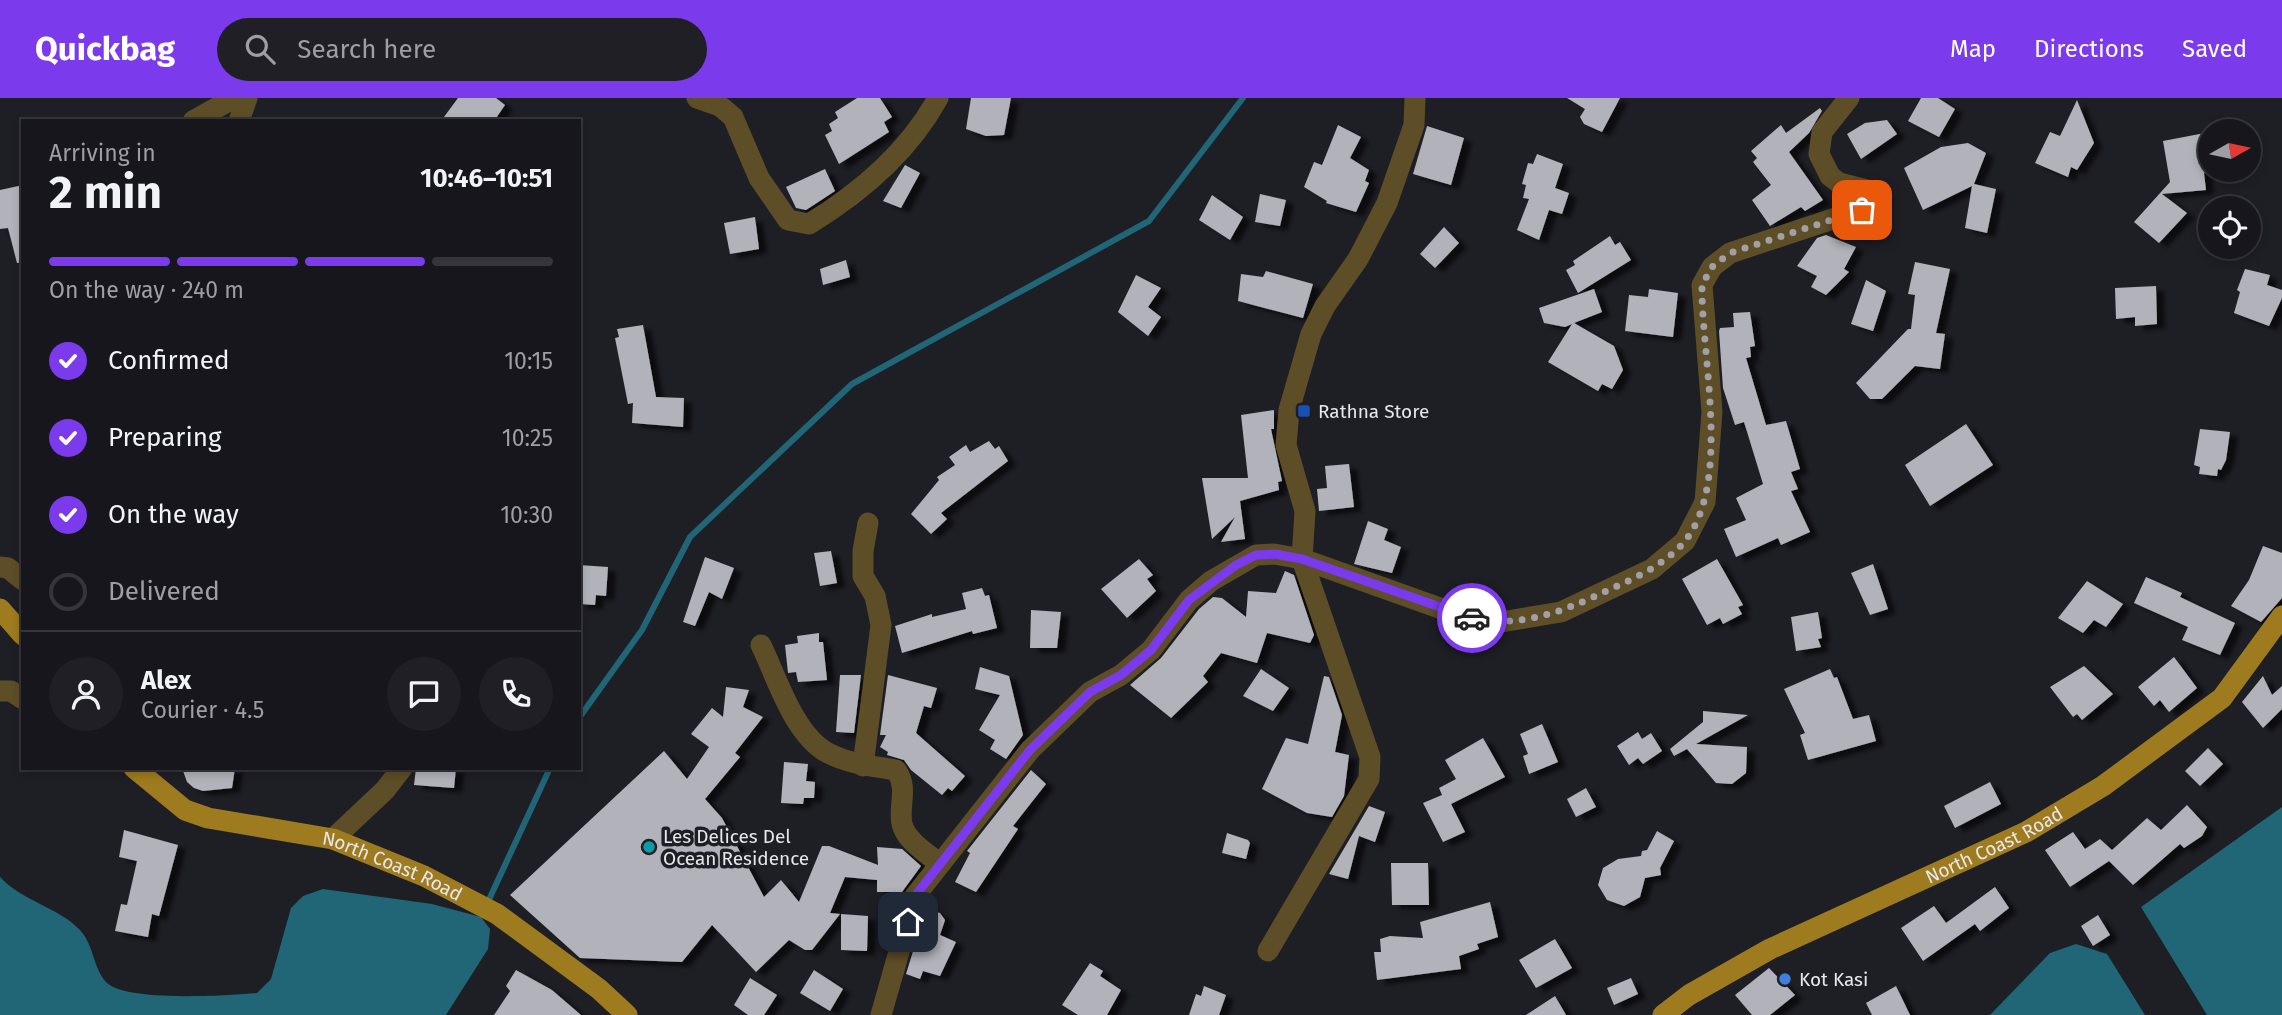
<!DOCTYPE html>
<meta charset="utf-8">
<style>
:root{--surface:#16161c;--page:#1f1f25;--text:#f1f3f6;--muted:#9e9fa3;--line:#35353b;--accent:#7c3aed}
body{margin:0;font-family:"Fira Sans",sans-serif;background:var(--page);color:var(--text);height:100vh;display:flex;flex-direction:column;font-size:26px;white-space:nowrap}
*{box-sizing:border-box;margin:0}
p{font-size:23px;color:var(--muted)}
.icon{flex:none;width:38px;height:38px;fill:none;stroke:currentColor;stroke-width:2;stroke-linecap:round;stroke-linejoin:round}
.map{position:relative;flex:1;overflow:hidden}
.panel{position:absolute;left:21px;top:21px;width:560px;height:651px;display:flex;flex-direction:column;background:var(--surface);border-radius:0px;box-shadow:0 4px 10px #0003,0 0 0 2px var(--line)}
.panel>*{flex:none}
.needle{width:46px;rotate:81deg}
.controls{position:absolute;left:2198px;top:21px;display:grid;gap:14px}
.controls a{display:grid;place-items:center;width:63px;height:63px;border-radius:50%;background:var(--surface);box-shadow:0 4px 10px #0003,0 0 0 2px var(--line);font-size:35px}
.pin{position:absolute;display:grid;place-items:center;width:60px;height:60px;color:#fff;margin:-30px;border-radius:14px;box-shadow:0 4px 10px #0006}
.courier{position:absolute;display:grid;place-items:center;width:70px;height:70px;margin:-35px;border:5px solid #7c3aed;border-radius:50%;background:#fff;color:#222;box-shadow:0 2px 9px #0007}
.summary em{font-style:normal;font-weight:700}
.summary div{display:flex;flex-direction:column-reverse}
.summary{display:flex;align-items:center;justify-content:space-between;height:119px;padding:0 28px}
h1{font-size:46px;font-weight:700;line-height:52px}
.bar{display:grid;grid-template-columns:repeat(4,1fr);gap:10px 7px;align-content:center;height:84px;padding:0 28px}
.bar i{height:9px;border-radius:5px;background:var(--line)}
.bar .selected{background:var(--accent)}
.bar p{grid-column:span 4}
.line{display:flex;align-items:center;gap:18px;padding:0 28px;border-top:2px solid var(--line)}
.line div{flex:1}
.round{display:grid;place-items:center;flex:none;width:74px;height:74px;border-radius:37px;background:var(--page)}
ol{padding:0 28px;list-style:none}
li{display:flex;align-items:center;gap:21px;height:77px}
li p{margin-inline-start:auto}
li .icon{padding:7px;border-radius:50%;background:var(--accent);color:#fff;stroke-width:4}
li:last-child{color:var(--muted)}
li i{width:38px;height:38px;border:4px solid var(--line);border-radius:50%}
header{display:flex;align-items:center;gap:42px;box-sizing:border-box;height:98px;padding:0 35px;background:var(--accent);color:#fff}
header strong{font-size:33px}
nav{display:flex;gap:38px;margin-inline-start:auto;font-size:24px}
.search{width:490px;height:63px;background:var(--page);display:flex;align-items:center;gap:18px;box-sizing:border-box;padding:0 24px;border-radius:38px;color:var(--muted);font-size:26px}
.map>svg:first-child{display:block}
.water{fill:#206677}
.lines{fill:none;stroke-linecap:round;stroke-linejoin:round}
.stream{stroke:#206677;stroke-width:6}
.building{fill:#b2b2bb;filter:url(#shadow)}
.minor{stroke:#5e4e27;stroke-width:21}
.major{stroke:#9e7b1e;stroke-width:21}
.done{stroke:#a0a0a6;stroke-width:7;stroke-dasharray:0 12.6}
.route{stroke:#7c3aed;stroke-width:9}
.transit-dot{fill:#1a4fb4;stroke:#1e1e25;stroke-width:2.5}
.culture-dot{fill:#0f9aa8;stroke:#1e1e25;stroke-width:2.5}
.shop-dot{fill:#3f7fe0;stroke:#1e1e25;stroke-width:2.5}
.labels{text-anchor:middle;stroke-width:7;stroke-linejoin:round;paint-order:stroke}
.poi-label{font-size:19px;fill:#e6e6eb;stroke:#1e1e25;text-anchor:start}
.street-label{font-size:19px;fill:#e6e6eb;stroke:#1e1e25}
</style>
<header>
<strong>Quickbag</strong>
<div class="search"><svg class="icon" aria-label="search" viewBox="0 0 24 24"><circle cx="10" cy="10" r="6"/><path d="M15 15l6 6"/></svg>Search here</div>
<nav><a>Map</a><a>Directions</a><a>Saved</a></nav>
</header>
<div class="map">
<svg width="2282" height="917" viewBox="0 0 2282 917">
<defs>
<filter id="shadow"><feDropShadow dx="8" dy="4.5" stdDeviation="2" flood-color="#0009"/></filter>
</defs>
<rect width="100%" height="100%" fill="#1e1e25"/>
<!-- water -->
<g class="water">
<polygon points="2282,709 2282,917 2207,917 2141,809"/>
<path d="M0 779C22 803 58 809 80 832 94 847 93 870 106 884 124 904 228 898 257 895L271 881 291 810 303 798 323 791 432 806 481 819 490 831 488 851 446 917H0Z"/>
<polygon points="2076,846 2107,856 2145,917 1990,917 2050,855"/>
</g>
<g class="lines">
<!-- stream -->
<g class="stream">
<polyline points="579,620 642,532 690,439 852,286 1149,123 1243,0"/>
<polyline points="486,808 550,670"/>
</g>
</g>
<!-- building -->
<g class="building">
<polygon points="458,0 496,0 505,7 494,23 441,23"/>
<polygon points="857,0 880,0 892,19 884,24 889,34 839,66 825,37 832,33 829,26 838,20 835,14"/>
<polygon points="971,0 1011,0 1004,37 986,38 966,31"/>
<polygon points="1567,0 1620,0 1602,34 1584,26 1580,19 1585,11"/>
<polygon points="1921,0 1938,0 1955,11 1939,39 1908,23"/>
<polygon points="2077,2 2094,45 2077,72 2071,69 2068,79 2035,65 2050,34 2060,38"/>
<polygon points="1820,10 1822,13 1809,35 1789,54 1823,102 1805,113 1801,109 1770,128 1752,102 1771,87 1753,64 1757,60 1751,53 1781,27 1786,35"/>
<polygon points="1887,22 1897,36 1861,61 1847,36 1865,25"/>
<polygon points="1338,27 1361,39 1350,60 1369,72 1365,83 1369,85 1356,114 1326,105 1327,103 1304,89 1314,64 1322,67"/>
<polygon points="1427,28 1464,40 1451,87 1413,76"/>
<polygon points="2210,34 2210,74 2204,75 2206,92 2162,96 2187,115 2159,145 2134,124 2170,84 2163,43"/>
<polygon points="1968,45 1986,55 1974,86 1996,91 1987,135 1965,130 1972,88 1923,112 1904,70 1941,49"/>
<polygon points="1537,56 1563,66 1555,90 1569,95 1562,116 1549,112 1539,142 1517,132 1529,101 1523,100 1526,87 1522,86 1528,65 1533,66"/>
<polygon points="905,67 920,75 901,110 883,103"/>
<polygon points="825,71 835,93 806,112 796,110 786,89"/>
<polygon points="23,87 23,164 17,165 8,130 0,131 0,92"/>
<polygon points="1260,96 1286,102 1280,128 1255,124"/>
<polygon points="1212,97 1243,119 1230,142 1199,122"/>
<polygon points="755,119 759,151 730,156 724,125"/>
<polygon points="1444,129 1459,145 1435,170 1420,156"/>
<polygon points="1826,137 1856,149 1844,171 1849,174 1826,197 1811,189 1817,178 1797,168 1817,140"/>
<polygon points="1610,138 1615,147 1620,144 1631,162 1578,195 1566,172 1575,167 1573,163"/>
<polygon points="846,162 850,179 823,187 820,171"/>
<polygon points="1915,164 1950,171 1936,235 1945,236 1940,271 1915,268 1882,301 1870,301 1856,285 1908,231 1911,231 1915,197 1908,196"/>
<polygon points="2245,171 2270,177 2267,187 2282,192 2282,200 2269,228 2234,215 2240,194 2237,192"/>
<polygon points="1266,173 1313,186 1303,220 1238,203 1241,176 1263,179"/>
<polygon points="1136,177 1161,190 1148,209 1161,219 1148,238 1118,214"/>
<polygon points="1866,182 1886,193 1873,233 1851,226"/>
<polygon points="2156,188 2157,226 2135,228 2135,219 2116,221 2115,190"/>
<polygon points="1594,191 1602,214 1574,225 1614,248 1623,272 1612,291 1602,286 1598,293 1548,264 1572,226 1565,229 1544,225 1539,210"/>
<polygon points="1649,191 1678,195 1673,239 1625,233 1629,197 1648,199"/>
<polygon points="1750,214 1755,248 1750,249 1751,259 1746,260 1766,327 1786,323 1800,371 1791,374 1798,391 1791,393 1810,434 1781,447 1778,440 1736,459 1724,431 1746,422 1736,400 1763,386 1744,324 1735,327 1723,290 1719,233 1720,230 1734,229 1733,215"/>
<polygon points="643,227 656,299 684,300 683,329 632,325 633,305 628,306 615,240 619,239 617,231"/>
<polygon points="1274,312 1274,331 1271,331 1282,383 1278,384 1279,392 1240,403 1245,441 1221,444 1235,419 1212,441 1202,380 1248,380 1241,317"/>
<polygon points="1966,326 1993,367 1930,408 1905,367"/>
<polygon points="2200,331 2230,334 2226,362 2221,372 2218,371 2217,378 2199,376 2200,369 2194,367"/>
<polygon points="989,343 995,351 999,348 1008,363 941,415 947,421 931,436 911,416 939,382 937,379 955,367 949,359 966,347 970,354"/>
<polygon points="1349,366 1354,409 1319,413 1317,391 1327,390 1325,368"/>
<polygon points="1368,423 1388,431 1384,442 1401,449 1392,475 1354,466"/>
<polygon points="2263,448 2282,455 2282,500 2261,524 2231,508 2249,482"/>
<polygon points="831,453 837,485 820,488 814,455"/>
<polygon points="705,459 734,470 722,501 709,494 695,528 683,524"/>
<polygon points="1139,461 1153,477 1147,481 1156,493 1127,520 1101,491"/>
<polygon points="1717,461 1743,507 1738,509 1742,516 1723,526 1720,520 1707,527 1682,481"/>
<polygon points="1873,466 1888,511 1870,517 1851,475"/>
<polygon points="579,467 608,469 606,498 596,497 595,507 579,506"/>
<polygon points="1285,473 1294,477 1314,537 1310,545 1267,535 1257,565 1221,555 1203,578 1208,584 1171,620 1130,587 1161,560 1199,511 1213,499 1222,500 1246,519 1248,493 1276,495"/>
<polygon points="2146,479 2182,495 2180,499 2235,525 2220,557 2182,542 2188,529 2134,505"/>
<polygon points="2087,483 2123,506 2106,529 2094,522 2083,535 2058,520"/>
<polygon points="982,490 985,498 989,497 997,530 973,536 972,533 902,555 895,528 932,516 932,519 966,511 962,495"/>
<polygon points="1031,512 1061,514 1057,550 1030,550"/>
<polygon points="1818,514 1822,540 1818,541 1821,549 1796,553 1791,519"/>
<polygon points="819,535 819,544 823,544 827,582 798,584 796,574 788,575 785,547 798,545 797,538"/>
<polygon points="2174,559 2197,590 2169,614 2160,602 2154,608 2138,589"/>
<polygon points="2084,568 2113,596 2082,622 2077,616 2073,619 2050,589"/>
<polygon points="980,569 1009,578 1023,637 1006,661 990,651 995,642 979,632 1000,597 975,591"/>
<polygon points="1261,571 1289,590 1273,613 1243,598"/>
<polygon points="1830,571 1834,580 1837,579 1853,621 1869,617 1876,643 1808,662 1800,637 1805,635 1784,591"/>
<polygon points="840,577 861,577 854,635 836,634"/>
<polygon points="888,577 937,590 931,610 924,608 916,635 965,678 952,693 948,690 942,697 911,672 904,662 887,657 888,654 880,649 886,637 880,637"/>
<polygon points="1324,578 1329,579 1342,617 1335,654 1349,657 1344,698 1332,719 1307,715 1262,691 1286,640 1308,646"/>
<polygon points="2263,578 2272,597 2282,588 2282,611 2263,630 2242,604"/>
<polygon points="726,589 749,592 743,609 763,619 735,655 740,659 705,701 722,720 764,799 781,782 799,804 822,748 829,748 878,767 877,749 902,751 921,768 902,794 877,794 877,782 845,779 830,815 840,816 812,852 805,852 789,842 756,874 712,827 682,864 580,860 510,797 664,653 687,681 709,649 691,636 712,610 723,619"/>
<polygon points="1703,613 1748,617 1696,646 1747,649 1746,675 1732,686 1716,685 1687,651 1674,658 1670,651 1703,624"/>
<polygon points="1542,626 1558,664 1529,676 1523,658 1528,656 1520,636"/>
<polygon points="1638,634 1642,641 1651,635 1662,653 1643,666 1638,660 1629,667 1617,648"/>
<polygon points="1483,640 1505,679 1451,706 1465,734 1443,744 1423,705 1442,697 1439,690 1456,681 1445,662"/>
<polygon points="2208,650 2223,666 2200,688 2185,673"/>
<polygon points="784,664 808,666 806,683 815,684 814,700 804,700 803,706 781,705"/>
<polygon points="182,670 235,670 232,690 203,693 194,690 187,684"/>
<polygon points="416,670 456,670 454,690 414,687"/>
<polygon points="1031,672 1046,686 1013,728 1018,731 976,794 955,784 970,755 967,753"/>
<polygon points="1990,684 2001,706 1955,730 1944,708"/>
<polygon points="1586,690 1596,709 1576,719 1567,701"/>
<polygon points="2187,707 2207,729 2202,738 2184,750 2180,746 2133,787 2109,763 2070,789 2045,752 2073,734 2085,751 2100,741 2112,752 2147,720 2161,732"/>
<polygon points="1369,708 1385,714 1375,744 1359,738 1348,781 1329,776"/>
<polygon points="124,732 178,747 159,818 152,816 148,839 115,833 121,806 127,807 137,763 119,759"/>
<polygon points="1657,733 1674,743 1660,770 1661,777 1645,780 1640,799 1624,808 1607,802 1598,787 1603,770 1618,761 1641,758 1642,753 1647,752"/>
<polygon points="1227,735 1248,742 1250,745 1246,761 1222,755"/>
<polygon points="1391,765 1428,765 1429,807 1392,807"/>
<polygon points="1995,789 2009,810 1980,833 1975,826 1923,863 1901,830 1934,808 1946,825"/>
<polygon points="1490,804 1498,839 1477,846 1479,851 1459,858 1461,871 1377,882 1374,854 1381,854 1380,841 1390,838 1423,840 1420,824"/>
<polygon points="926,811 940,815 945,822 940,837 956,844 940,878 923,873 920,881 906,876"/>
<polygon points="841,816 868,818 867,853 841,852"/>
<polygon points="2098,817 2110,837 2093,848 2081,828"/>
<polygon points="1555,841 1572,870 1536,890 1519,862"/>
<polygon points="1090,865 1103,873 1100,878 1121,892 1107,917 1078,917 1062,907"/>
<polygon points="1769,870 1795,897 1770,917 1752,917 1735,897"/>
<polygon points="516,872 552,892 581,917 494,917 510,893 506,888"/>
<polygon points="814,872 843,891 830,913 800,895"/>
<polygon points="750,880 777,897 764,917 748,917 734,907"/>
<polygon points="1631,880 1638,896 1614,907 1607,890"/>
<polygon points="1204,888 1226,897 1219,917 1189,917 1196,896 1201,898"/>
<polygon points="1896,888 1910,917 1872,917 1866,905"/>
<polygon points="1555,898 1566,917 1526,917"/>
</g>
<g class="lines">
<!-- minor -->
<g class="minor">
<path d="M697 0 720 8 733 19 759 80 788 122 809 126C860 95 909 53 938 0"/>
<polyline points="193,23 234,0"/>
<polyline points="239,23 247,0"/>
<polyline points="0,469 8,470 23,482"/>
<path d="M761 547C777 580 794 637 828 655 849 666 873 668 896 672 909 691 898 706 902 726 906 743 928 756 940 766"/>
<polyline points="0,593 11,593 23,601"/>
<polyline points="863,668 881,527 875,498 863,478 863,453 868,425"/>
<polyline points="333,741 385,692 402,670"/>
<polyline points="1268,853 1369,681 1370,659 1302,461 1305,413 1286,347 1289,312 1311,236 1325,208 1358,161 1387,105 1414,27 1415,0"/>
<polyline points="881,917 915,798 1030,652 1090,594 1121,577 1151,552 1189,502 1211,483 1256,457 1274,456 1302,461 1462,518 1495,525 1561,514 1652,471 1685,443 1705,404 1712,314 1702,187 1712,169 1730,155 1878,106 1875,94 1839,85 1830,78 1819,56 1822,34 1849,0"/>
</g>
<!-- major -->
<g class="major">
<polyline points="0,511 23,537"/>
<path id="s1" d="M134 670 185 712 208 720 333 741 424 778 497 816 599 891 627 917"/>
<path id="s2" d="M1663 917 1689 897 1770 851 2026 734 2103 688 2222 600 2282 518"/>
</g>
</g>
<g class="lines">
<!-- done -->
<path class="done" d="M1472 520C1518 530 1559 515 1600 496 1630 482 1663 469 1685 443 1732 384 1701 258 1702 187L1712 169 1730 155 1862 112"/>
<!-- route -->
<polyline class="route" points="908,824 915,798 1030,652 1090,594 1121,577 1151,552 1189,502 1236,467 1256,457 1275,456 1302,461 1472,520"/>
</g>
<!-- markers -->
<rect class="transit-dot" x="1297" y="306" width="14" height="14" rx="3.5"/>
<circle class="culture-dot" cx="649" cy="749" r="7"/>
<circle class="shop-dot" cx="1785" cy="881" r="7"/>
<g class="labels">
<!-- poi labels -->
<g class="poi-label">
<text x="1318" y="320">Rathna Store</text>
<text x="663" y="745">Les Delices Del<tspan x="663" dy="22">Ocean Residence</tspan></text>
<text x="1799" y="888">Kot Kasi</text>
</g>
<!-- street labels -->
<g class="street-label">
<text dy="7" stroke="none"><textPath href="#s2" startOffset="373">North Coast Road</textPath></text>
<text dy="7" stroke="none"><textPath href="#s1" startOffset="282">North Coast Road</textPath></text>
</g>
</g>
</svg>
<div class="controls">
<a><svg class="needle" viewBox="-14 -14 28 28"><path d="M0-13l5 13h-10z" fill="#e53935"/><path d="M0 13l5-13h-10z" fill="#9e9fa3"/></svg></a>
<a><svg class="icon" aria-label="locate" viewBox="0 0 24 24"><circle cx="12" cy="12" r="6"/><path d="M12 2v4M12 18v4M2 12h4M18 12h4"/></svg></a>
</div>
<div class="pin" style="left:1862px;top:112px;background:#ea580c"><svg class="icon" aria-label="bag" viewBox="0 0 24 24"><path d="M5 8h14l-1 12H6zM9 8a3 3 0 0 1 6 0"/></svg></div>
<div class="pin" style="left:908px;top:824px;background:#1f2937"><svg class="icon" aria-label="home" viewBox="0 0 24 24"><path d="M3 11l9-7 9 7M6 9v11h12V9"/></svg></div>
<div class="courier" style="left:1472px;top:520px"><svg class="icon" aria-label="car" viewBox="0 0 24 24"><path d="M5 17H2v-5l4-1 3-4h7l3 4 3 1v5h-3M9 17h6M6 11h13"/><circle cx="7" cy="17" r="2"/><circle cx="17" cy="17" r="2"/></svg></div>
<section class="panel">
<div class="summary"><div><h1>2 min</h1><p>Arriving in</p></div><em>10:46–10:51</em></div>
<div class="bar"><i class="selected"></i><i class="selected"></i><i class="selected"></i><i></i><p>On the way · 240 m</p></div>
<ol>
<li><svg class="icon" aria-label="check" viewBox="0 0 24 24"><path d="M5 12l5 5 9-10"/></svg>Confirmed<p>10:15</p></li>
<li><svg class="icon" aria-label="check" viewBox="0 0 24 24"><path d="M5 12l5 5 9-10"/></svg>Preparing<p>10:25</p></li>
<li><svg class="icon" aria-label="check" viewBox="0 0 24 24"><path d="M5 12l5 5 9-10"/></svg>On the way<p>10:30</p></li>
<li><i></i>Delivered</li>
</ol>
<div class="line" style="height:126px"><a class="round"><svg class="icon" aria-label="person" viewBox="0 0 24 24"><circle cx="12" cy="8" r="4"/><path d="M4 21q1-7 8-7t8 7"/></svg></a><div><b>Alex</b><p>Courier · 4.5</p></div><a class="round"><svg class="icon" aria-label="chat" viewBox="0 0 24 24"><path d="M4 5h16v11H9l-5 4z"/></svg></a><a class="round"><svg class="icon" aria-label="phone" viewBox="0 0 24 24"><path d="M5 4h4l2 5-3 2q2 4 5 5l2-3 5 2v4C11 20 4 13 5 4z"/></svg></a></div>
</section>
</div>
